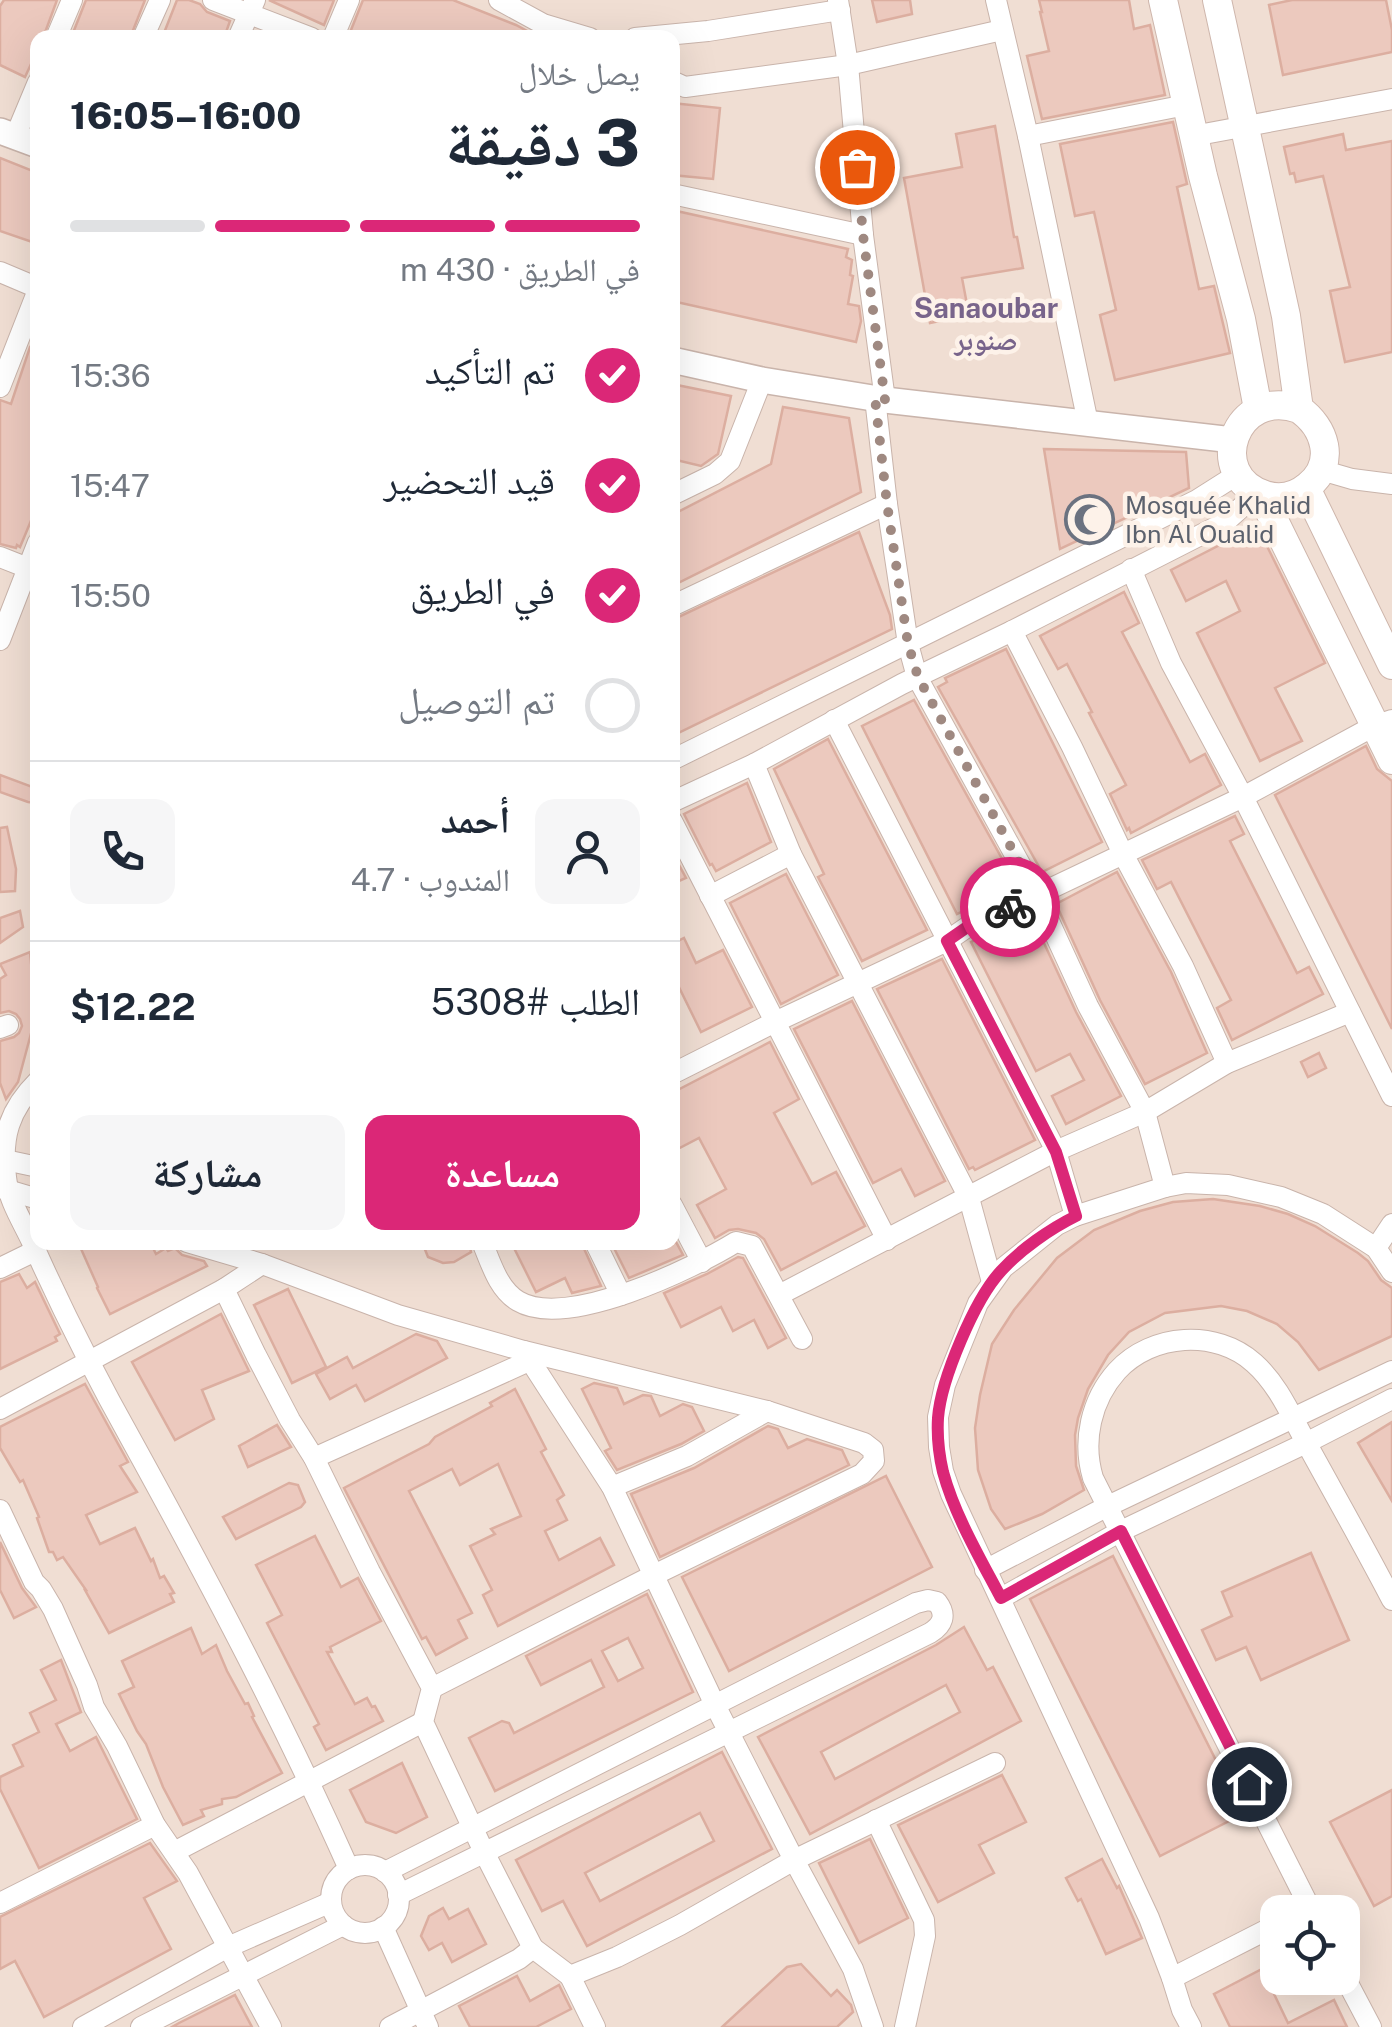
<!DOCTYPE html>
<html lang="ar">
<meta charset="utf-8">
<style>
:root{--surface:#fff;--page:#f6f6f7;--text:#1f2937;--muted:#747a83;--line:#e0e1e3;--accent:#db2777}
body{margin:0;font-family:"Public Sans","Noto Naskh Arabic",sans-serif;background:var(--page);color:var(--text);direction:rtl;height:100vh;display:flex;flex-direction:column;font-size:38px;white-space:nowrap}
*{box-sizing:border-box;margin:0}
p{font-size:32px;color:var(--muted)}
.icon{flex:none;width:55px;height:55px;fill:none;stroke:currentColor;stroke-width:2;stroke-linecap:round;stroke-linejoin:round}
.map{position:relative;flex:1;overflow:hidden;direction:ltr}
.details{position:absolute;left:30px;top:30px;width:650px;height:1220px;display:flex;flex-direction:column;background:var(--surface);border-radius:20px;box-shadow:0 10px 40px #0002;direction:rtl}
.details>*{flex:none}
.controls{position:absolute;left:1260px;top:1895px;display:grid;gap:20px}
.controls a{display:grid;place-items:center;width:100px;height:100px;border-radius:20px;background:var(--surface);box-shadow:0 10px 40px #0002;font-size:50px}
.pin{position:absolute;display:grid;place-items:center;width:85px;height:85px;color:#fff;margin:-42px;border:5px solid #fff;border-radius:50%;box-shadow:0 2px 10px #0007}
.courier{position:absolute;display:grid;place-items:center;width:100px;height:100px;margin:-50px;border:8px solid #db2777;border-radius:50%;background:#fff;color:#222;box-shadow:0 2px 12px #0007}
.headline em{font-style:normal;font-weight:800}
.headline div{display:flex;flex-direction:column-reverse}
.headline{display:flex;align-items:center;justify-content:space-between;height:170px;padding:0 40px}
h1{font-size:65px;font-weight:800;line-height:75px}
.bar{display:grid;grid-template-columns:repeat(4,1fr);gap:15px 10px;align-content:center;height:120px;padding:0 40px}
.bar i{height:12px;border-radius:8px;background:var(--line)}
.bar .selected{background:var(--accent)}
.bar p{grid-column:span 4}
.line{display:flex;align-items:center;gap:25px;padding:0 40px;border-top:2px solid var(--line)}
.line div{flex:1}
.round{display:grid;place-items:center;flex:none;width:105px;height:105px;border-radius:20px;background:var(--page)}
ol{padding:0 40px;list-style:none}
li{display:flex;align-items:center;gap:30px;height:110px}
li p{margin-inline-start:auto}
li .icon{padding:10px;border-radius:50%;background:var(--accent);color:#fff;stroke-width:4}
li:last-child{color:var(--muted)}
li i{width:55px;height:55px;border:5px solid var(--line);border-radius:50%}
.button{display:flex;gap:20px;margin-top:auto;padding:20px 40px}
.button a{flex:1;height:115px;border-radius:20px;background:var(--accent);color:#fff;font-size:40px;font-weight:800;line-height:115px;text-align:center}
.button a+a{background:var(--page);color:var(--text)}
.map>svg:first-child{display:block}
.residential{fill:#f0ded3;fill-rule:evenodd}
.building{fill:#ecc9be;stroke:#dcaea0;stroke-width:2.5;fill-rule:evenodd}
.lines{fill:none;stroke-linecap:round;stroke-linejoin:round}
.minor-casing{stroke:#c9b4ab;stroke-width:22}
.tertiary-casing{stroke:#c9b4ab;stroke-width:28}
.secondary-casing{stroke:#ceb6ac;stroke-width:30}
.minor{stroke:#fff;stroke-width:20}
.tertiary{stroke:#fff;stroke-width:25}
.secondary{stroke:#fff;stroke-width:28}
.done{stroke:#9f8981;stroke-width:10;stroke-dasharray:0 18}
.route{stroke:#db2777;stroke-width:12}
.labels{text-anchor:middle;stroke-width:9;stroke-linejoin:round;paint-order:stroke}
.worship-label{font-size:25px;fill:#5b616d;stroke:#fdf2e9;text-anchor:start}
.neighbourhood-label{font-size:28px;font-weight:bold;fill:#78648b;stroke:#fdf2e9}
</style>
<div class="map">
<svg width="1392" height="2027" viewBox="0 0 1392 2027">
<rect width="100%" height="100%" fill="#f9ede3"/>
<!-- residential -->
<path class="residential" d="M0 0H1392V2027H0ZM38 38H672V1242H38ZM1278 1912H1342V1978H1278Z"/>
<!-- building -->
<g class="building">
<polygon points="4,0 57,0 43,38 38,38 38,49 25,77 0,65 0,6"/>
<polygon points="86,0 145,0 130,38 71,38"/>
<polygon points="177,0 189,0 200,4 207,12 230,21 224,38 162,38"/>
<polygon points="269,0 334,0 324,25"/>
<polygon points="363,0 453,0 516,25 540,38 354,38 349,35"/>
<polygon points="872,0 910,0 912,14 877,22"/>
<polygon points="1039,0 1129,0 1134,29 1150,25 1165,95 1042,119 1027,56 1049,51 1040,12 1042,12"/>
<polygon points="1292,0 1386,0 1392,30 1392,52 1283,75 1269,5"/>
<polygon points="672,103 720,108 713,179 672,175"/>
<polygon points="1173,122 1187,184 1177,187 1199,289 1214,286 1230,353 1115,380 1100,315 1116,310 1094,212 1075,216 1060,144"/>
<polygon points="995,126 1014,237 1017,237 1023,268 962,278 969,315 930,323 904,178 962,167 956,134"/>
<polygon points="1343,134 1346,150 1392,141 1392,352 1345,362 1330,291 1350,287 1323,176 1296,182 1294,173 1290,174 1284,147"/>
<polygon points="0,158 38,173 38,244 0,231"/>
<polygon points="672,210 848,249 846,257 852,260 850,275 853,276 848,304 859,306 861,321 856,342 672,301"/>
<polygon points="38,340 38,504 20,547 17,545 16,548 0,544 0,400 11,404 30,347 33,348"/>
<polygon points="672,384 731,396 718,454 701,466 672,459"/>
<polygon points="783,407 849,418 861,492 672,586 672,515 771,464"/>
<polygon points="1044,449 1186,452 1189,488 1060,549"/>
<polygon points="1257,526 1325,663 1275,688 1302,741 1260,761 1197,633 1240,611 1226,581 1186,601 1171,570"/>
<polygon points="859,532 890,615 892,629 672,736 672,620"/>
<polygon points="1124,592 1139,623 1122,632 1190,762 1205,754 1221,785 1131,833 1129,828 1127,830 1110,794 1126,785 1089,713 1092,712 1067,664 1058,669 1040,636"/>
<polygon points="1006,649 1102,842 1042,872 938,687 947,682 945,678"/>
<polygon points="914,700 1016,884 957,914 862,726"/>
<polygon points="828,739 927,930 862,961 818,877 824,874 774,769"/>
<polygon points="1366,746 1377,769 1392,781 1392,1029 1275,795"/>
<polygon points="0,775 38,789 38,803 28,802 0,792"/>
<polygon points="747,783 771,842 716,871 712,864 710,865 684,814"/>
<polygon points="1235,816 1244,834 1230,841 1297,973 1309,967 1323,994 1232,1040 1217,1008 1231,1000 1171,882 1157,889 1142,860"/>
<polygon points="7,827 16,869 15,891 0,892 0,828"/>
<polygon points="672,852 686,878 672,884"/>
<polygon points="1117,872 1171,972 1207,1053 1145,1084 1100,1000 1056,904"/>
<polygon points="786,874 838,975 781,1004 730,903"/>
<polygon points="20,911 23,927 0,943 0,918"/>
<polygon points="1030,913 1076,1012 1121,1096 1066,1124 1052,1096 1084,1080 1070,1054 1036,1071 971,942"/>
<polygon points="684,938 696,963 723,950 752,1007 701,1032 672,973 672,944"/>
<polygon points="30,952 36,1015 18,1082 6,1099 0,1083 0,1041 14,1037 19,1033 22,1026 20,1019 16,1014 9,1011 0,1013 0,979 6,975 0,964"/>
<polygon points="942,959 1035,1140 975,1170 973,1167 969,1169 877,989"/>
<polygon points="852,1001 945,1181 915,1196 901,1169 873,1183 794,1029"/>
<polygon points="770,1042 799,1099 774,1113 812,1184 836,1172 865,1226 781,1270 764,1239 756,1233 738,1229 729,1230 715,1238 697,1205 726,1189 699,1138 672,1152 672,1093"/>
<polygon points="1319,1053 1326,1068 1308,1077 1301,1062"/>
<polygon points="1213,1199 1260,1206 1288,1214 1315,1226 1358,1253 1368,1261 1381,1280 1392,1288 1392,1336 1319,1370 1298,1342 1277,1324 1247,1311 1221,1306 1165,1313 1129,1332 1108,1355 1088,1389 1078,1418 1075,1435 1076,1466 1084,1490 1042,1514 1005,1529 991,1509 978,1470 975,1428 980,1395 992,1344 1014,1310 1057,1258 1094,1230 1140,1211 1173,1202"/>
<polygon points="78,1242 150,1242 156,1254 166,1248 168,1251 175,1248 182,1255 204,1261 207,1266 110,1314 97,1288 98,1287"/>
<polygon points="422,1242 469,1242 471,1252 454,1262 443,1263 428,1257"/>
<polygon points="511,1242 581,1242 601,1286 572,1293 565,1278 536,1292"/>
<polygon points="611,1242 676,1242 683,1255 629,1278"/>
<polygon points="738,1257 743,1258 786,1338 768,1348 754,1320 733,1331 721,1307 681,1327 664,1293 707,1274"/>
<polygon points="19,1274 27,1288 35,1282 60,1334 55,1337 57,1341 0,1369 0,1282"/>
<polygon points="288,1289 326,1367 292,1383 254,1305"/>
<polygon points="221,1314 249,1371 202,1390 214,1419 175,1440 132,1362"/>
<polygon points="416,1334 437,1341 447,1358 365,1401 356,1385 330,1399 316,1374 347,1357 353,1368"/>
<polygon points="594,1383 617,1388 624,1404 643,1395 651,1396 660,1416 683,1404 692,1407 704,1431 681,1444 617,1470 605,1451 611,1448 582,1389"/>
<polygon points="85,1384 128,1462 120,1466 137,1492 86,1515 100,1544 135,1528 151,1561 153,1559 160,1578 164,1576 174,1593 170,1594 174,1602 109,1633 85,1590 86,1590 63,1557 57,1560 53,1552 49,1552 37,1518 39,1517 23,1480 20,1482 0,1448 0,1427"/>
<polygon points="515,1389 546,1449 541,1452 564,1495 557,1500 567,1520 545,1531 559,1560 600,1538 614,1565 498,1626 483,1595 492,1590 470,1546 495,1534 491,1529 521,1516 498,1464 460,1485 452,1469 409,1491 472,1613 458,1620 467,1638 436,1655 426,1637 422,1639 344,1488 429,1444 435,1437 492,1406 490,1403"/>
<polygon points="1392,1422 1392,1501 1358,1443"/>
<polygon points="277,1425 291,1447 248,1467 239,1446"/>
<polygon points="768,1426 778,1429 788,1448 807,1439 842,1450 849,1465 660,1557 631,1494 694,1468"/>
<polygon points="886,1476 932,1567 729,1671 682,1577"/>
<polygon points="289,1483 298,1485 305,1502 301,1507 236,1539 223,1517"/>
<polygon points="315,1536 341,1587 358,1578 381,1621 330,1647 332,1652 327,1652 355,1704 367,1698 372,1707 375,1706 383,1721 326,1750 314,1727 319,1724 267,1623 282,1615 256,1565"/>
<polygon points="0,1542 22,1588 36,1607 14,1618 0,1590"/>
<polygon points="1311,1553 1349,1640 1261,1680 1246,1647 1216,1660 1202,1630 1232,1616 1222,1592"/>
<polygon points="1113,1556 1243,1814 1160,1856 1030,1599"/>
<path d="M647 1594 693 1692 495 1791 469 1738 502 1721 509 1723 514 1733 604 1687 591 1660 541 1685 526 1656ZM628 1638 643 1668 618 1681 602 1651Z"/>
<path d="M964 1627 987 1670 993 1667 1021 1721 810 1834 758 1737 936 1645ZM946 1685 960 1712 835 1779 821 1752Z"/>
<polygon points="191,1628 202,1654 216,1645 227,1671 245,1704 248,1703 254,1716 252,1717 282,1773 236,1797 222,1799 222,1804 201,1810 204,1816 183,1825 163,1787 146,1744 137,1731 119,1694 134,1687 122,1661"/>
<polygon points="61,1660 81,1712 56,1724 70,1751 96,1737 137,1819 39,1868 0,1789 0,1777 23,1766 13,1745 39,1732 30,1713 56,1700 41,1670"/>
<path d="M722 1752 772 1849 587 1946 563 1901 542 1911 516 1860ZM700 1813 714 1841 600 1901 585 1873Z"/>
<polygon points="402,1763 427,1817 396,1833 366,1822 350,1790"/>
<polygon points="1002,1775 1026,1822 979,1845 994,1873 938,1902 898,1825"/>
<polygon points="1392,1790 1392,1896 1374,1906 1330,1822"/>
<polygon points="870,1839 908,1918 859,1943 819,1863"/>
<polygon points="150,1843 177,1881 144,1898 171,1949 44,2017 15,1961 0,1969 0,1917"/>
<polygon points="1102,1859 1117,1888 1119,1886 1142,1938 1106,1954 1081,1899 1078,1901 1066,1878"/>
<polygon points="443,1908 449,1919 468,1909 486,1944 452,1962 442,1943 429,1950 421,1936 429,1916"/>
<polygon points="801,1964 831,1996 837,1990 851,2005 853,2012 837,2027 722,2027 787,1967"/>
<polygon points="1262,1969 1288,2023 1334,2000 1347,2027 1230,2027 1214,1994"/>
<polygon points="517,1976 530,2001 559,1985 571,2009 536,2027 470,2027 459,2006"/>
<polygon points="235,1995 252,2027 172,2027 179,2023"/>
</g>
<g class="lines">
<defs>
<g id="minor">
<polyline points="213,0 312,38"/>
<polyline points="499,0 543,24 590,38"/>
<polyline points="838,0 848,65 863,235 885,400"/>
<polyline points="996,0 1028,136 1088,423"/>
<polyline points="56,38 72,0"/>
<polyline points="143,38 160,0"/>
<polyline points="238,38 255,0"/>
<polyline points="333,38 349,0"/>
<polyline points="635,38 708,31 840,10"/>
<polyline points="672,81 685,87 848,65 1002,30"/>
<polyline points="1028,136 1186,105"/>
<polyline points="1193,136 1392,99"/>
<polyline points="15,137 38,82"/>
<polyline points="672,194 863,235"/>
<polyline points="0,272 38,288"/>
<polyline points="0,387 38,290"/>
<polyline points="875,398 887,504 908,644 917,677 1037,895 1088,1006 1145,1112 1165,1187"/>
<polyline points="1321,470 1352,479 1392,484"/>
<polyline points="672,495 715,474 730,461 762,380"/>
<polyline points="0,557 38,572"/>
<polyline points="1131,569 1171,663 1243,797 1392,1096"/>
<polyline points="672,606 887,504"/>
<polyline points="1012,631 1072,747 1123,854 1183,966 1227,1063"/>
<polyline points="0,640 38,542"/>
<polyline points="834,720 1056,1151 1075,1216"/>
<polyline points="672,760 1197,500 1238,474"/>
<polyline points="754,764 791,854 969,1198 992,1282"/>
<polyline points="672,802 754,764 902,684 1012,631 1224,523 1245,504 1253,490"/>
<polyline points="672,821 887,1240"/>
<polyline points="710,896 791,854"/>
<polyline points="0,1028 8,1025"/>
<polyline points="672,1074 775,1022 947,941 973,923 1037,895 1243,797 1374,726 1392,720"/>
<path d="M38 1081C9 1110 1 1137 6 1177 8 1199 22 1221 31 1240 62 1310 96 1377 133 1443 210 1583 284 1723 349 1869"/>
<polyline points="5,1160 38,1167"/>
<polyline points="1,1188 38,1199"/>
<polyline points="672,1205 702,1262"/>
<polyline points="187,1242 262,1264 398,1315 524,1351 767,1411 864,1443 873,1450 874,1461 862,1474 654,1575 432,1688"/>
<path d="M482 1242C491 1263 498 1289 518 1301 566 1330 692 1269 736 1242L752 1246 802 1339"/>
<polyline points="595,1242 621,1295"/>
<polyline points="1376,1248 1392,1224"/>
<polyline points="0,1268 35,1251"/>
<polyline points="224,1289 256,1355 290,1420 314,1458 370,1572 432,1688 423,1722 484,1852 533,1948"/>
<polyline points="779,1295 1056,1151 1145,1112 1227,1063 1350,1012"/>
<polyline points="524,1351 612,1487 715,1705 794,1860 853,1969 873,2027"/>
<polyline points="0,1409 224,1289 262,1264"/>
<polyline points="314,1458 529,1361"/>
<polyline points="612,1487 687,1456 767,1411"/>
<polyline points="0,1510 34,1582 41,1589 53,1609 87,1685 94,1707 117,1746 155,1825 188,1873 271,2027"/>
<polyline points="985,1570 1108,1506 1392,1371"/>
<polyline points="1001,1598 1121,1531 1306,1443 1392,1399"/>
<polyline points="876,1820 924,1920 925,1936 905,2027"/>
<polyline points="174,1852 423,1722"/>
<circle cx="365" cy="1899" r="34"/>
<path d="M385 1872 916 1603 928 1600 937 1602C947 1615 943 1625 930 1633L398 1895"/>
<polyline points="0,1903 155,1825"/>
<path d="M1312 1912 1093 1478C1082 1441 1091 1400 1117 1371 1152 1333 1216 1329 1254 1363 1279 1385 1292 1418 1308 1446 1336 1497 1365 1548 1392 1600"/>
<polyline points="383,1927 428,2027"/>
<polyline points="1342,1972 1371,2027"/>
<polyline points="570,1976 595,2027"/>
<polyline points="1172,1978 1278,1924"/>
<polyline points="83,2027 228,1947 331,1902"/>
<polyline points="141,2027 343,1925"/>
<polyline points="390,2027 519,1959 533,1948 570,1976 617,1957 680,1925 794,1860 995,1763"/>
<polyline points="1191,2027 1182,2010 1172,1978 1149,1918 951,1494 943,1471 939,1447 938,1417 945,1385 978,1303 1003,1268 1057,1225 1075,1216 1165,1187 1186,1183 1228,1185 1281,1197 1323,1214 1376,1248 1392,1272"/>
</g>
<g id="tertiary">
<polyline points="0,131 38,145"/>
<polyline points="672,360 762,380 885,400 1233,440"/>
</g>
<g id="secondary">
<polyline points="1163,0 1203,176 1241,319 1258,409"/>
<path d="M1217 0 1286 316 1299 409C1325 427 1337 463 1308 486 1296 496 1280 500 1265 495 1204 476 1235 386 1299 409"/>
<polyline points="1306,488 1392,665"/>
<polyline points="1261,494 1392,760"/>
</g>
</defs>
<!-- minor casing -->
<use href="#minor" class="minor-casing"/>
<!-- tertiary casing -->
<use href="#tertiary" class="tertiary-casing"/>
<!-- secondary casing -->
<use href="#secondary" class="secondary-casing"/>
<!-- minor -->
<use href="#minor" class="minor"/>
<!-- tertiary -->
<use href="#tertiary" class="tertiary"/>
<!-- secondary -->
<use href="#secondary" class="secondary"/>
</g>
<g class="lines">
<!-- done -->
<polyline class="done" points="857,167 863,235 885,400 875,398 887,504 908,644 918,677 1037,895 1010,907"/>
<!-- route -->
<path class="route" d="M1010 907 973 923 947 941 1056 1152 1076 1216C1050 1229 1021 1249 1001 1271 975 1299 941 1379 938 1418 937 1435 939 1455 943 1472 955 1516 980 1558 1001 1598L1121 1531 1249 1784"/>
</g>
<!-- icons -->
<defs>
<symbol id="mosque-ring" viewBox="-11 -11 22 22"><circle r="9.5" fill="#fdf2e9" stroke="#6b7280" stroke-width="1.5"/><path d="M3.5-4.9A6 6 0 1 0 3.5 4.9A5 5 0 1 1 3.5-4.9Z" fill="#6b7280"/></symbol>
</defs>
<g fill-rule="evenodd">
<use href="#mosque-ring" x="1062" y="492" width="55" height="55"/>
</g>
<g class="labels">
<!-- worship labels -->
<g class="worship-label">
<text x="1125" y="514">Mosquée Khalid<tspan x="1125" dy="29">Ibn Al Oualid</tspan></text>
</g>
<!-- neighbourhood labels -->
<g class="neighbourhood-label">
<text x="986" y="318">Sanaoubar<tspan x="986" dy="32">صنوبر</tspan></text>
</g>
</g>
</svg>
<div class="controls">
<a><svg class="icon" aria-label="locate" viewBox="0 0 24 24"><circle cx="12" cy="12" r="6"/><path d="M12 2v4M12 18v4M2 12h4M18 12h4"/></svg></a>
</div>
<div class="pin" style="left:857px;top:167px;background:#ea580c"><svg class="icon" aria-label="bag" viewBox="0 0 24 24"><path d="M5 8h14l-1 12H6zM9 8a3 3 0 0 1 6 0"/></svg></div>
<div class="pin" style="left:1249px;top:1784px;background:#1f2937"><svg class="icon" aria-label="home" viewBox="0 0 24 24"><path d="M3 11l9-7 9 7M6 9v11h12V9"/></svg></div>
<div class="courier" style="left:1010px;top:907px"><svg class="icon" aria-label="bike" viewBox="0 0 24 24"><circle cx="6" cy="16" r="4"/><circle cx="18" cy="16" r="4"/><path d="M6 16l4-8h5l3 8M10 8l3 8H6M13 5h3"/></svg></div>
<section class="details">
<div class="headline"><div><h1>3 دقيقة</h1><p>يصل خلال</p></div><em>16:00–16:05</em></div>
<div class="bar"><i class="selected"></i><i class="selected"></i><i class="selected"></i><i></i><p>في الطريق · 430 m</p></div>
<ol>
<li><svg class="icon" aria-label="check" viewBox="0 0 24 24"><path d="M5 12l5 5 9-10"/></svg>تم التأكيد<p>15:36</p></li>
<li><svg class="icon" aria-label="check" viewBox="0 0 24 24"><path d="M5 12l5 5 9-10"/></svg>قيد التحضير<p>15:47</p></li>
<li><svg class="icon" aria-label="check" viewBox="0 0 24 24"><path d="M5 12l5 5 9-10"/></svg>في الطريق<p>15:50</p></li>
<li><i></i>تم التوصيل</li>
</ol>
<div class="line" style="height:180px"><a class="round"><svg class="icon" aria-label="person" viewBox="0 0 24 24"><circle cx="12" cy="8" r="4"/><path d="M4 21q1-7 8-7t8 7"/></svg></a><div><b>أحمد</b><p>المندوب · 4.7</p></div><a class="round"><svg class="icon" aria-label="phone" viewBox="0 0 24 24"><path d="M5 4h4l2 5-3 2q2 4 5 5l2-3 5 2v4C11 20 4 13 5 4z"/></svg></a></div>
<div class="line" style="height:130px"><div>الطلب #5308</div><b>$12.22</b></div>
<div class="button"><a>مساعدة</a><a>مشاركة</a></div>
</section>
</div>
